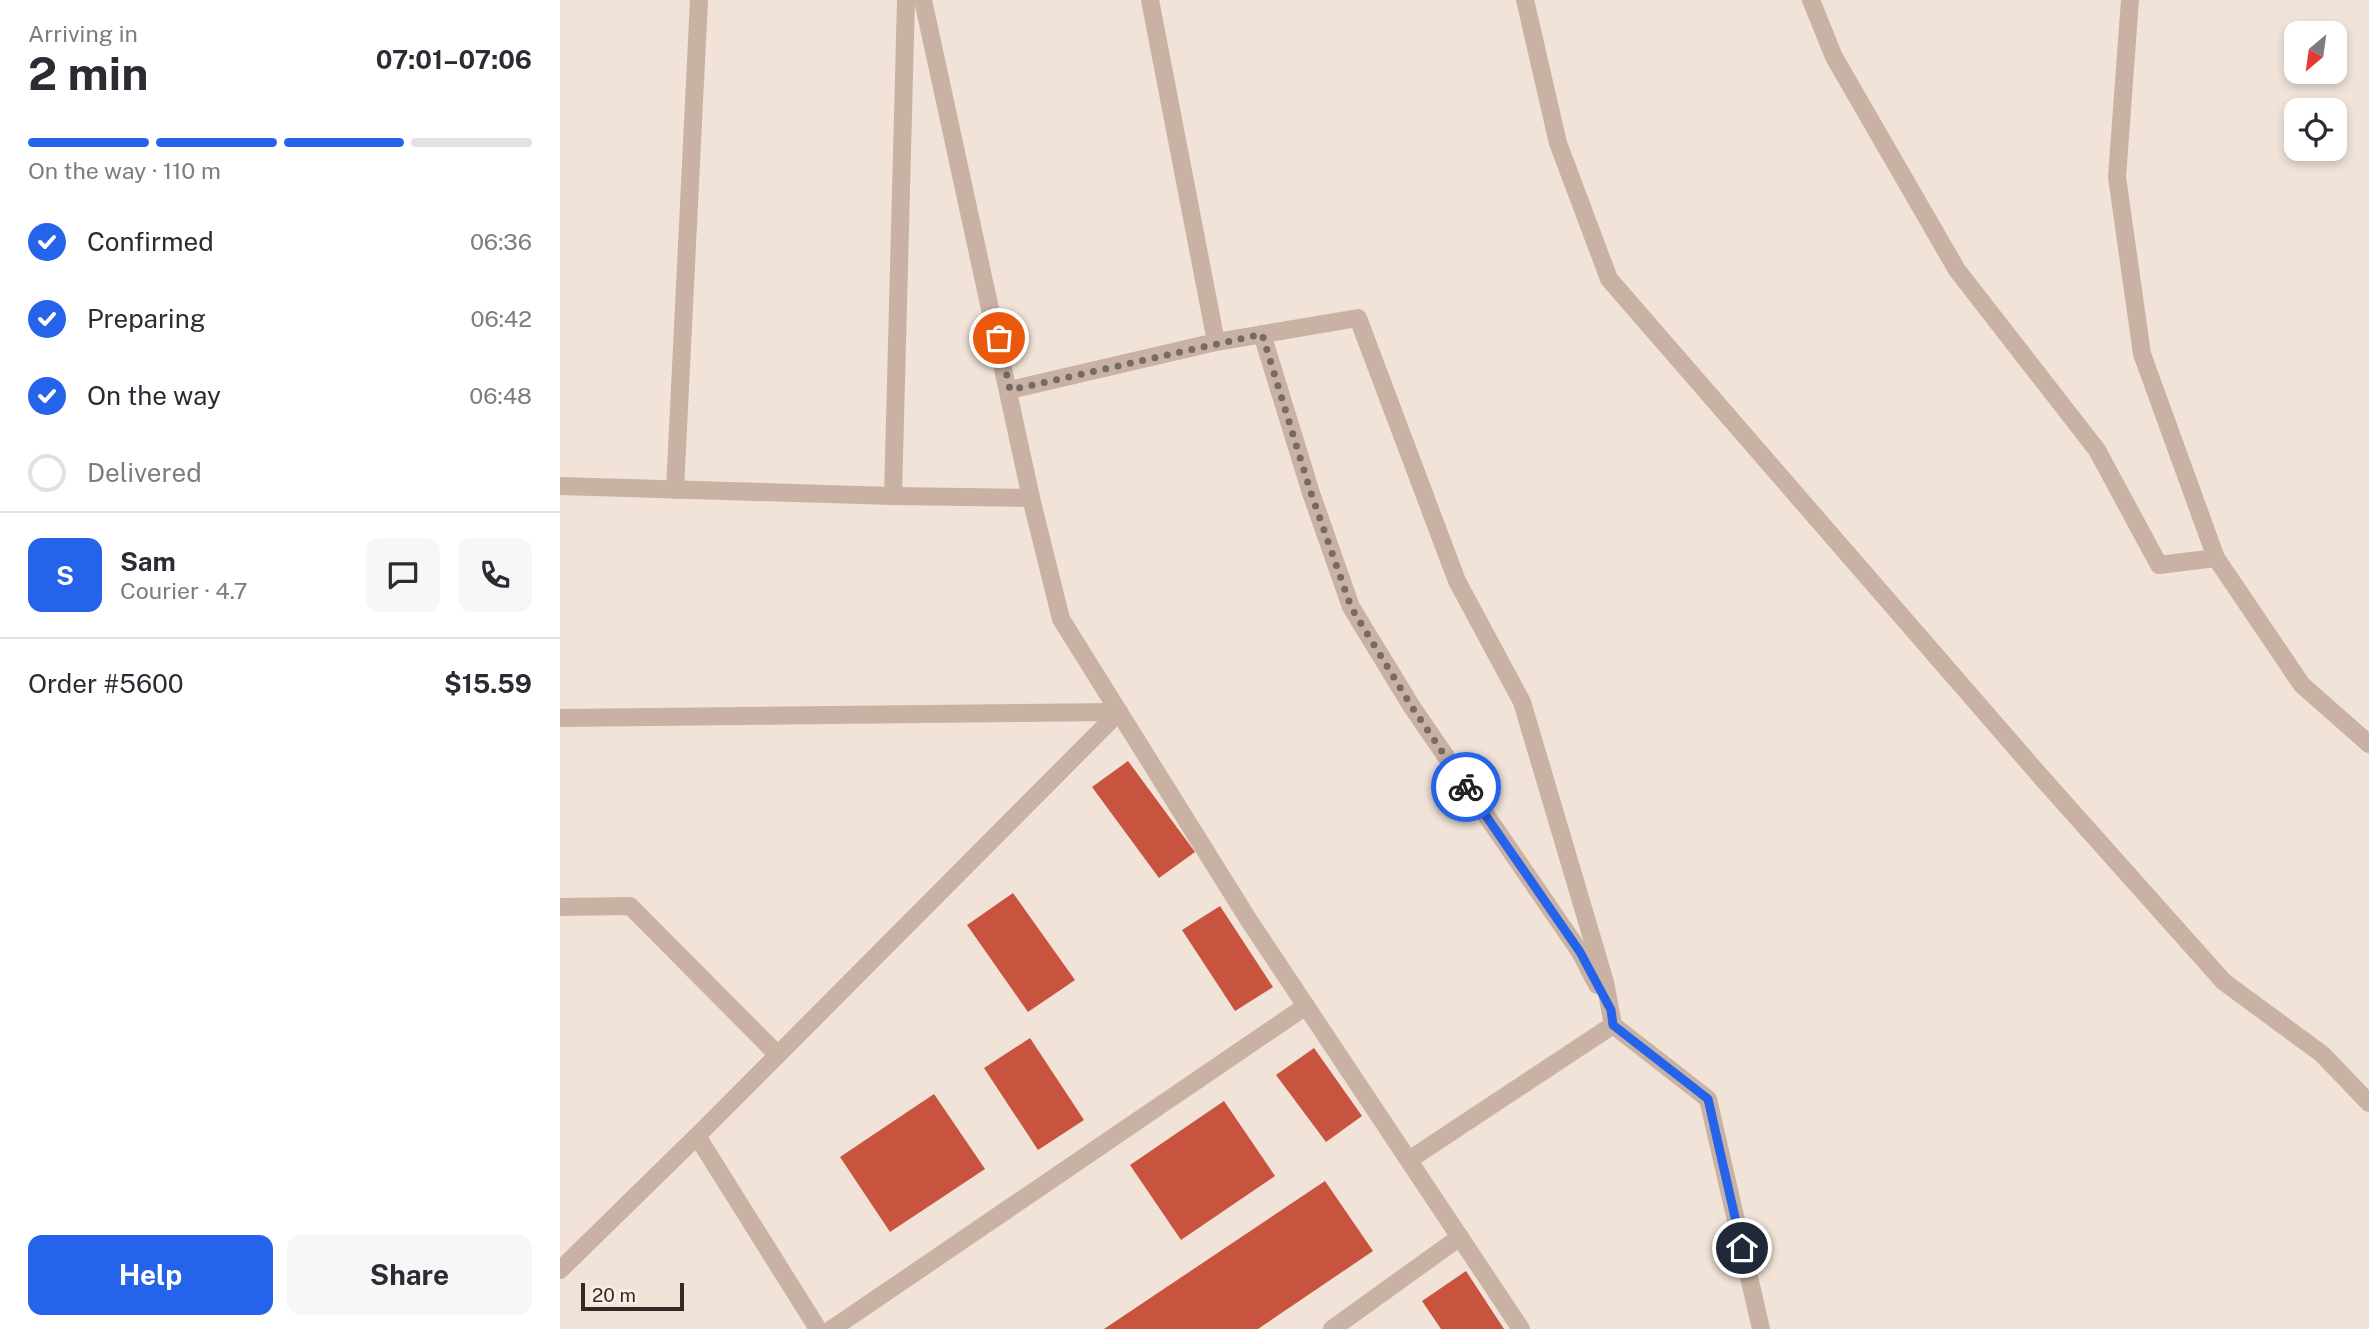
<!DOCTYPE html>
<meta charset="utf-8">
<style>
:root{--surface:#fff;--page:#f7f7f7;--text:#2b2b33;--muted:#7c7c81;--line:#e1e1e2;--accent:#2563eb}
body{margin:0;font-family:"Public Sans",sans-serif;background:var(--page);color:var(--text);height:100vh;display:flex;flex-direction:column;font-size:26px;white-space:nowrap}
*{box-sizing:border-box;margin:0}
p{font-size:23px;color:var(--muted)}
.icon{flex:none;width:38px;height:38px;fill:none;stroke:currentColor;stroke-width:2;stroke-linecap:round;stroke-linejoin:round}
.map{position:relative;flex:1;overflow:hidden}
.drawer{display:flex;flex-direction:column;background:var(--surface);width:560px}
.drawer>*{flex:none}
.needle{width:46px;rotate:209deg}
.buttons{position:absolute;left:1724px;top:21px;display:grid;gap:14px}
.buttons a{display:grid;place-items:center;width:63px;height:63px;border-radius:14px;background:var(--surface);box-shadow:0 4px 10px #0003;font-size:35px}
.scale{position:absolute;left:21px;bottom:18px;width:103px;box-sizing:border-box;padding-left:7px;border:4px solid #342926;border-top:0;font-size:19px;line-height:24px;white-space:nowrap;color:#342926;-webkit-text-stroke:5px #f9ede4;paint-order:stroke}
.pin{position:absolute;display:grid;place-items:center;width:60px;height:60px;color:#fff;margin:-30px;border:4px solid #fff;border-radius:50%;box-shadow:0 2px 7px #0007}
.courier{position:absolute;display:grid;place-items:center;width:70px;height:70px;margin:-35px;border:5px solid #2563eb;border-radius:50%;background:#fff;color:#222;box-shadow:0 2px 9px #0007}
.headline em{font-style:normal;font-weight:700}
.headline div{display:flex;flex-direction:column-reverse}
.headline{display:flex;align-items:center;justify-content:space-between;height:119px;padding:0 28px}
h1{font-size:46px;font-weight:700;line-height:52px}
.bar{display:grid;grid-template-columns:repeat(4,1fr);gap:10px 7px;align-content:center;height:84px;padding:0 28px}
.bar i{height:9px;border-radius:5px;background:var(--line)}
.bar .selected{background:var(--accent)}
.bar p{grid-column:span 4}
.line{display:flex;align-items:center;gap:18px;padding:0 28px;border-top:2px solid var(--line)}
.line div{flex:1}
.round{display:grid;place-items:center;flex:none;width:74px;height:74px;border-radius:14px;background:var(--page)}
ol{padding:0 28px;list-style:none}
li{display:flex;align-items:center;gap:21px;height:77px}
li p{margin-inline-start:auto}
li .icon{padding:7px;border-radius:50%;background:var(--accent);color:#fff;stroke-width:4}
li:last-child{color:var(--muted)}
li i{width:38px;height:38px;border:4px solid var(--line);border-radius:50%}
.primary-button{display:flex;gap:14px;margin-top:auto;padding:14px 28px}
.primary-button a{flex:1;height:80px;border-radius:14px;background:var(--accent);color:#fff;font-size:28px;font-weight:700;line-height:80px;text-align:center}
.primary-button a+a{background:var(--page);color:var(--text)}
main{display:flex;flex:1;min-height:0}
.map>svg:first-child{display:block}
.building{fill:#c8543f}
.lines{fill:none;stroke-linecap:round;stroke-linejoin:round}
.minor{stroke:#c9b2a4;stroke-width:18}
.tertiary{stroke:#c9b2a4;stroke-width:18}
.done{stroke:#766a64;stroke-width:7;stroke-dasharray:0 12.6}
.route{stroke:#2563eb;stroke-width:9}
</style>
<main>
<section class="drawer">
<div class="headline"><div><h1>2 min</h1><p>Arriving in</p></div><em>07:01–07:06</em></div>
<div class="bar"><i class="selected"></i><i class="selected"></i><i class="selected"></i><i></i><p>On the way · 110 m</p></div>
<ol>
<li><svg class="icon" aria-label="check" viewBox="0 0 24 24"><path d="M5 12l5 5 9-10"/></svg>Confirmed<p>06:36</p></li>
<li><svg class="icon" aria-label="check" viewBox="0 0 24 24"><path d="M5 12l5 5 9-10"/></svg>Preparing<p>06:42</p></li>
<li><svg class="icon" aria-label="check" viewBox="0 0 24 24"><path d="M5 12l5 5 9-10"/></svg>On the way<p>06:48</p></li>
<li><i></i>Delivered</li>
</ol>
<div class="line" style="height:126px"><b class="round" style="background:var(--accent);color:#fff">S</b><div><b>Sam</b><p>Courier · 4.7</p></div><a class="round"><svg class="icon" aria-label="chat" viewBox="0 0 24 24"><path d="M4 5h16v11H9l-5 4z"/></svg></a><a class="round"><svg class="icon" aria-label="phone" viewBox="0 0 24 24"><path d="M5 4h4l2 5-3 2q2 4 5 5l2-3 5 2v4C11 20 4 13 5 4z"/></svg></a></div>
<div class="line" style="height:91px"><div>Order #5600</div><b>$15.59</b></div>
<div class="primary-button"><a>Help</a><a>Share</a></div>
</section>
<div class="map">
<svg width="1809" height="1329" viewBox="0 0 1809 1329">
<rect width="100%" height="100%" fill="#f1e3d8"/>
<!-- building -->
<g class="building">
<polygon points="568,761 635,852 599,878 532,787"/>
<polygon points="453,893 515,980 468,1012 407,925"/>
<polygon points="660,906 713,987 675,1011 622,930"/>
<polygon points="470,1038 524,1120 478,1150 424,1068"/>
<polygon points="754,1048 802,1116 766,1142 716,1075"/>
<polygon points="374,1094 425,1169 330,1232 280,1157"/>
<polygon points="664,1101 715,1176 621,1240 570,1165"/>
<polygon points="765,1181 813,1251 698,1329 544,1329"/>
<polygon points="906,1271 944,1329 881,1329 862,1301"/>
</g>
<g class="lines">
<!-- minor -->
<g class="minor">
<polyline points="965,0 998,143 1049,279 1482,778 1664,982 1762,1054 1809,1103"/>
<polyline points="1251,0 1274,57 1397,270 1537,450 1599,565 1656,558"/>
<polyline points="1570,0 1557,177 1582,354 1656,558 1742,685 1809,744"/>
<polyline points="702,334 751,493 791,607 852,707 1020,952 1037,985"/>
<polyline points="656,342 798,318 897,581 962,702 1045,982 1053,1025 849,1160"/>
<polyline points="450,390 656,342 590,0"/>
<polyline points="0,486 333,496 346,0"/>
<polyline points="115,490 139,0"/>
<polyline points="333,496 471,498"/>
<polyline points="0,718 559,712"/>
<polyline points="0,907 70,906 218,1055"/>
<polyline points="1053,1025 1148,1099 1201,1329"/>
<polyline points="0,1270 137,1136"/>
<polyline points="258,1329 137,1136 559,712"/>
<polyline points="272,1329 746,1006"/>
<polyline points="772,1329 900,1237"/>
</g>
<!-- tertiary -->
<polyline class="tertiary" points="363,0 471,498 501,619 688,919 961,1329"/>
</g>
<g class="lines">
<!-- done -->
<polyline class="done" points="439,338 450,390 702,334 751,493 791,607 852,707 906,787"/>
<!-- route -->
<polyline class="route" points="906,787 1020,952 1051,1010 1053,1025 1148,1099 1182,1248"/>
</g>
</svg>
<div class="buttons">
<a><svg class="needle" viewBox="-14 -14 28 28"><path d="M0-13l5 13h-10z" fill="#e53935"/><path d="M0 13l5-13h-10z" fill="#7c7c81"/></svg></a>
<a><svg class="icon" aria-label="locate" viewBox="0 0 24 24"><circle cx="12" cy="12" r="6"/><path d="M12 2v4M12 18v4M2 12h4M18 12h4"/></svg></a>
</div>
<div class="scale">20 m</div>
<div class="pin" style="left:439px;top:338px;background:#ea580c"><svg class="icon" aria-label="bag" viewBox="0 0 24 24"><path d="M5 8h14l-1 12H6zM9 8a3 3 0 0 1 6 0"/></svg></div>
<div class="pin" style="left:1182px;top:1248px;background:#1f2937"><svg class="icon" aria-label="home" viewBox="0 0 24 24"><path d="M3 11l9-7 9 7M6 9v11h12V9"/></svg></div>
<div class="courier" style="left:906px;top:787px"><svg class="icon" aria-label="bike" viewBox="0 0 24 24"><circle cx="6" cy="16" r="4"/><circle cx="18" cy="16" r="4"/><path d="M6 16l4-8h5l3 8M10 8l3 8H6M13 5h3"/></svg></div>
</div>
</main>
